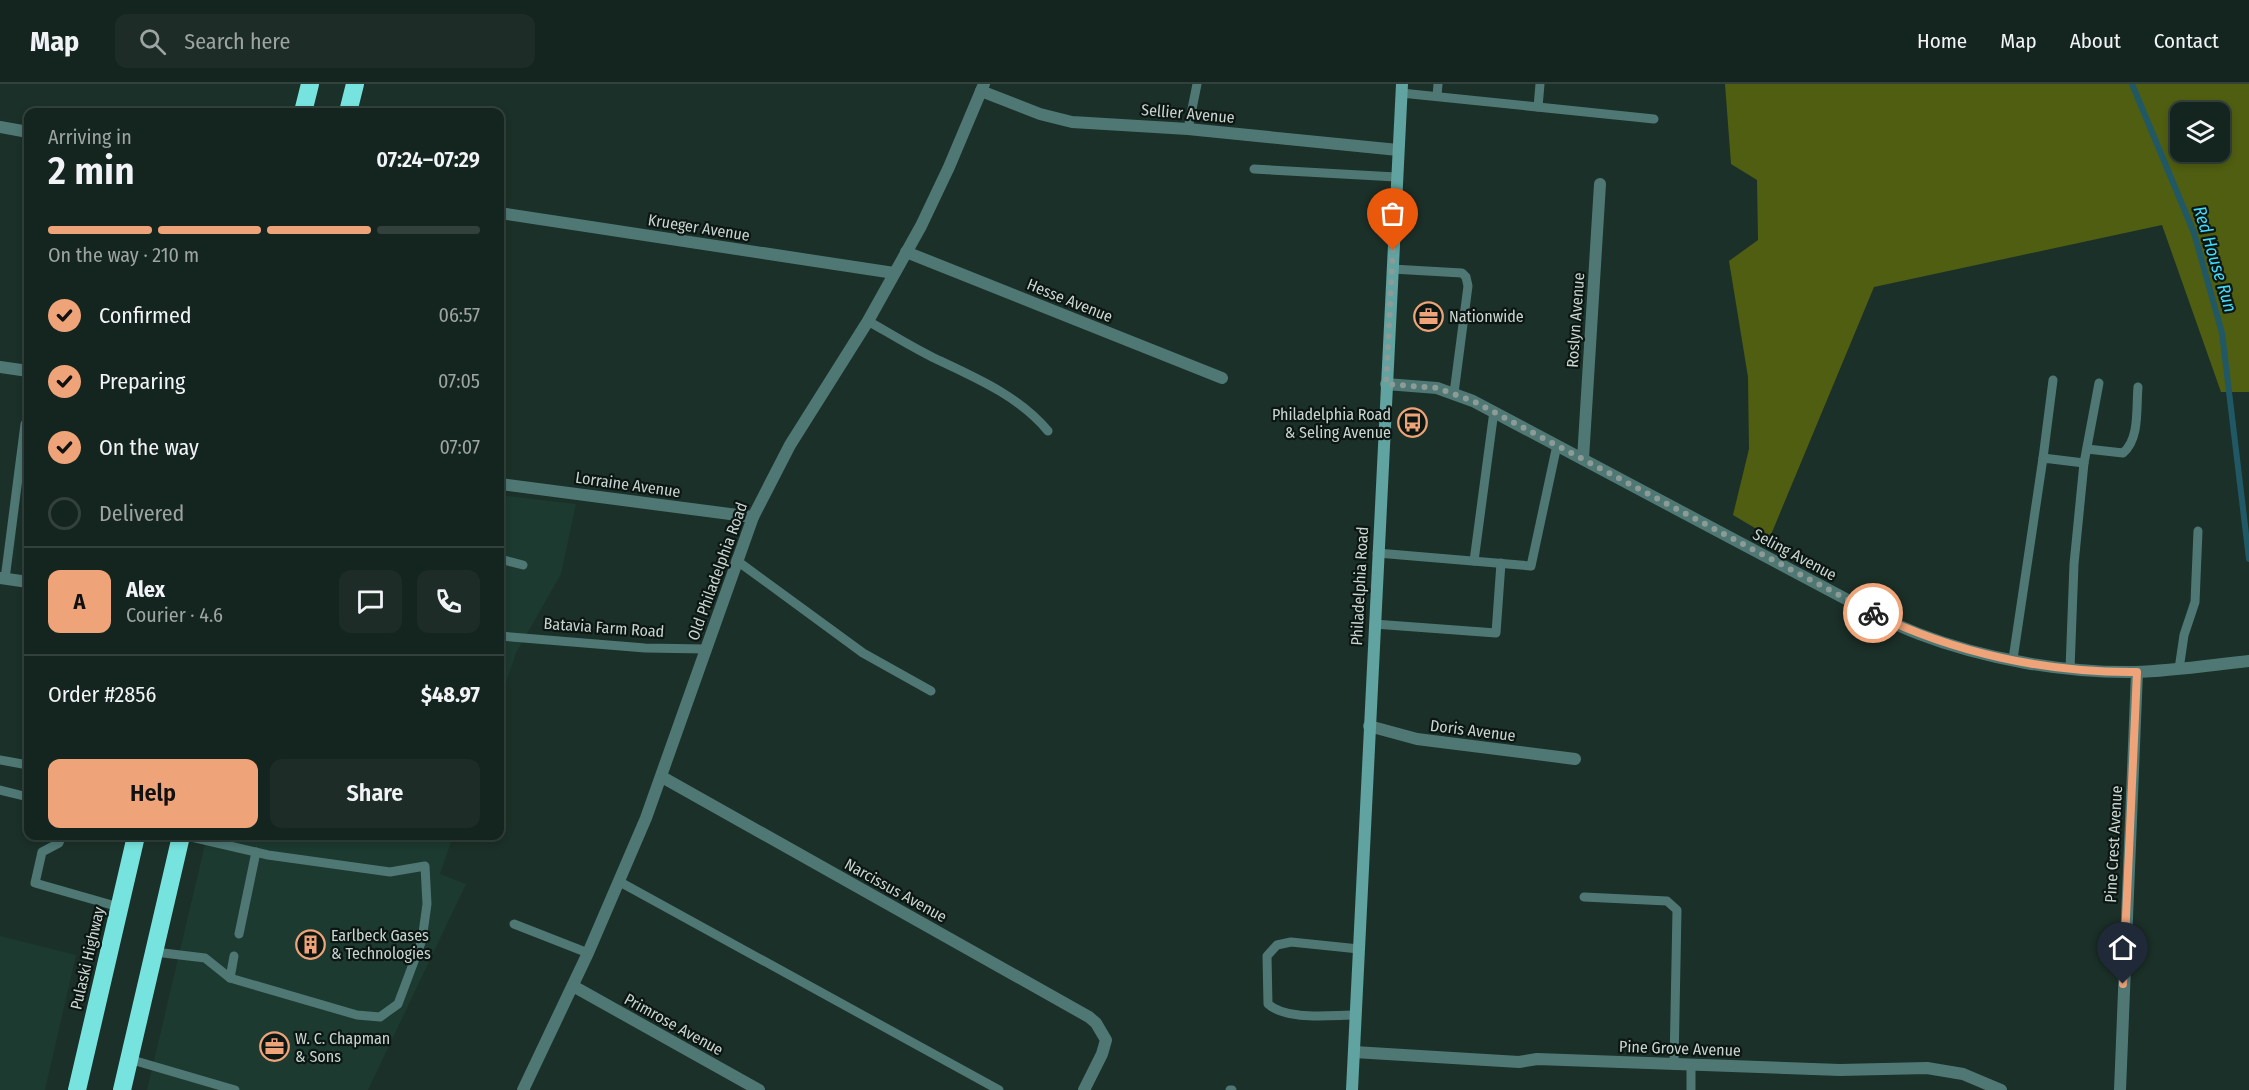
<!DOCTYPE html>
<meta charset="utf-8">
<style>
:root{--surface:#14241e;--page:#1d2c27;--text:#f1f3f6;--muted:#9da4a4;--line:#33413c;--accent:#efa378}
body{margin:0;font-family:"Fira Sans Condensed",sans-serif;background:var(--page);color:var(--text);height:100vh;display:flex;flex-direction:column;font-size:22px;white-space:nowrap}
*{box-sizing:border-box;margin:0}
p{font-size:20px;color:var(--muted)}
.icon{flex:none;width:33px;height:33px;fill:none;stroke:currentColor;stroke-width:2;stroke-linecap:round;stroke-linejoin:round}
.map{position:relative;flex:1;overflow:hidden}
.panel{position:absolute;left:24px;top:24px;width:480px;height:732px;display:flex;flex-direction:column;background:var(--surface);border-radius:12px;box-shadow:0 3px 9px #0003,0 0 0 2px var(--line)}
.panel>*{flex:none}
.controls{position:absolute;left:2170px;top:18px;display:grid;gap:12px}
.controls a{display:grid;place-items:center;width:60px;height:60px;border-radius:12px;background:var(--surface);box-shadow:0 3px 9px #0003,0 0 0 2px var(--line);font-size:30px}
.pin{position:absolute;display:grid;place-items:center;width:51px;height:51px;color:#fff;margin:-62px -26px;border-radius:50% 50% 50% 0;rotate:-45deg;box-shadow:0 0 6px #0007}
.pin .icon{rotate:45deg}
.courier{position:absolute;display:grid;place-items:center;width:60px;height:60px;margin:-30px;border:4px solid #efa378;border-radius:50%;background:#fff;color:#222;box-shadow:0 2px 8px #0007}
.summary em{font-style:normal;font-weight:600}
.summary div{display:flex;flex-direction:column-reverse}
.summary{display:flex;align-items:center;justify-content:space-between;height:102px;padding:0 24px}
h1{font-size:39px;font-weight:600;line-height:45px}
.bar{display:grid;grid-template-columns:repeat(4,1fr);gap:9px 6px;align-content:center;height:72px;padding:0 24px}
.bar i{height:8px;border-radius:4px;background:var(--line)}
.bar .active{background:var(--accent)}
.bar p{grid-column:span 4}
.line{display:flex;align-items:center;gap:15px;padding:0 24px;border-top:2px solid var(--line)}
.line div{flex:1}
.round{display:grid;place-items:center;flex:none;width:63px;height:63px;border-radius:12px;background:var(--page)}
ol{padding:0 24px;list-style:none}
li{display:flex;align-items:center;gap:18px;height:66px}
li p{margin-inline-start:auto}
li .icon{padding:6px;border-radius:50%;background:var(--accent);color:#111;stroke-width:4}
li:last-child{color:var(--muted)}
li i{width:33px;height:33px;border:3px solid var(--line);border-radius:50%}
.cta{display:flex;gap:12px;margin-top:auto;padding:12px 24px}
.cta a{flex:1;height:69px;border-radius:12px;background:var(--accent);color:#111;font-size:24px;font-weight:600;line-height:69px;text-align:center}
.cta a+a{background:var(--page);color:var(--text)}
header{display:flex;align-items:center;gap:36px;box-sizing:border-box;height:84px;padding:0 30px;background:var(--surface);border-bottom:2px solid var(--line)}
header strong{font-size:28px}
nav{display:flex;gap:33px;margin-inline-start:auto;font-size:21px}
.search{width:420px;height:54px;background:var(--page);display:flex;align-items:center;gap:15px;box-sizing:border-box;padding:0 21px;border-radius:12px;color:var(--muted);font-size:22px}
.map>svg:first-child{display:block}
.built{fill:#1c3a2f}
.forest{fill:#4f5e10;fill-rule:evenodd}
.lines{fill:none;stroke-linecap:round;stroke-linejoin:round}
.stream{stroke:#215865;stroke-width:6}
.lane{stroke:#4f7875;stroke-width:9}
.street{stroke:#4f7875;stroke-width:12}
.secondary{stroke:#60a3a0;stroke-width:12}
.highway{stroke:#76e3de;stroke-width:18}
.done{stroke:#8c9b95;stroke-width:6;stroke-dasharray:0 10.8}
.route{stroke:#efa378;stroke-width:8}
.labels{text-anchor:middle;stroke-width:4.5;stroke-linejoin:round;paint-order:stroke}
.street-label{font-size:16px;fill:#c9d5d0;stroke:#0c1612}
.poi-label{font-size:16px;fill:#c9d5d0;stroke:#0c1612;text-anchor:start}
.water-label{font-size:18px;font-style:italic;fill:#43dbfb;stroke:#0c1612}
</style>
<header>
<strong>Map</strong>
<div class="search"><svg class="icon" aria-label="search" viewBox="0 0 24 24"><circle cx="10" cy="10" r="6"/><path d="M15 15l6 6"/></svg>Search here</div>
<nav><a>Home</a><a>Map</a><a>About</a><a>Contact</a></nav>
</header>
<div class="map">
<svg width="2249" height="1006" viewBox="0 0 2249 1006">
<rect width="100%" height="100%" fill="#1b3028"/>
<!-- built -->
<g class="built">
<polygon points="500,411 576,420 561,490 516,569 500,617"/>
<polygon points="207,752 453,752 440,790 466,800 368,1006 147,1006"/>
<polygon points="0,852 76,871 45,1006 0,1006"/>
</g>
<!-- forest -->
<path class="forest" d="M1725 0H2249V308H2221L2162 141 1874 203 1770 453 1733 431 1749 365 1748 293 1729 177 1758 156 1757 96 1731 80ZM2181 28H2220V68H2181Z"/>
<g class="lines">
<!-- stream -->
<polyline class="stream" points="2132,0 2194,149 2222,249 2249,475"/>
<!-- lane -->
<g class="lane">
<polyline points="1401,9 1654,35"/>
<polyline points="1437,12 1438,0"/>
<polyline points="1538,23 1540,0"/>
<polyline points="1188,45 1197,0"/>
<polyline points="1254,85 1396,93"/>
<polyline points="1392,185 1462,189 1466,193 1468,202 1454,309"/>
<path d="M868 237C889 249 910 262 932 273 974 293 1018 311 1048 347"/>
<path d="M2087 365 2123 369C2140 355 2136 324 2138 303"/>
<polyline points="2043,374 2053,296"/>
<polyline points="1377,469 1531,482 1557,361"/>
<polyline points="500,475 523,481"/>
<polyline points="736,476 863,569 931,607"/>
<polyline points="1474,477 1494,327"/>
<polyline points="5,495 25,340 28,337"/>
<polyline points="1374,540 1496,549 1501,479"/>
<polyline points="500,552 645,564 706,565"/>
<polyline points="2013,575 2043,374 2084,379"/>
<polyline points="2070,585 2074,480 2084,379 2099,299"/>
<polyline points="2179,585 2184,551 2195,518 2198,447"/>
<polyline points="0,676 28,681"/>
<polyline points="0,706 28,713"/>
<polyline points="61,752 59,759 42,768 35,799 119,823"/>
<polyline points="620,798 999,1006"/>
<polyline points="1584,813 1667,817 1677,826 1674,981"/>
<polyline points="514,840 588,869"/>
<polyline points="239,850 256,768"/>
<polyline points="155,868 205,874 230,894 357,931 380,933 398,920 422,856 427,820 425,782 390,788 268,771 187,752"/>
<polyline points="230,894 234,872"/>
<path d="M1356 931C1331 931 1287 937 1268 920L1267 872 1277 861 1291 858 1359 865"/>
<polyline points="129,975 235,1006"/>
<polyline points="1230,1006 1232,1006"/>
<polyline points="1691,1006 1691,982"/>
</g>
<!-- street -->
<g class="street">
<polyline points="981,7 1040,30 1072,38 1188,45 1398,66"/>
<polyline points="0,43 28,48"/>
<polyline points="500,129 894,189"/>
<polyline points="906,168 1222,294"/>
<polyline points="0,283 28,287"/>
<path d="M1386 300 1437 304 1473 317 1844 514C1868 527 1893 540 1919 550 1984 575 2064 589 2135 588 2173 587 2211 581 2249 577"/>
<polyline points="1583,375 1600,100"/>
<polyline points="500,400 753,433"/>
<polyline points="0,494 28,498"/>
<polyline points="1369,642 1417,655 1575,675"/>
<polyline points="662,693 1089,933 1096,939 1106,956 1102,970 1084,1006"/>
<polyline points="573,902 759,1006"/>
<polyline points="1354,968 1519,978 1537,975 1840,986 1927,984 1963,990 2001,1006"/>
<polyline points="523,1006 588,869 646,734 753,433 790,361 868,237 921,142 949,83 984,0"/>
<polyline points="2120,1006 2137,588"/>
</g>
<!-- secondary -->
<polyline class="secondary" points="1352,1006 1402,0"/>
<!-- highway -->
<g class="highway">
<polyline points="303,28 310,0"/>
<polyline points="348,28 355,0"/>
<polyline points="77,1006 136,752"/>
<polyline points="122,1006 181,752"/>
</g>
</g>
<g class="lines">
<!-- done -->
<polyline class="done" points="1393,166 1386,300 1437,304 1473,317 1873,529"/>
<!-- route -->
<path class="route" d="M1873 529C1954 569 2047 589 2137 588L2123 900"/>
</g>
<!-- icons -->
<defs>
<symbol id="office-ring" viewBox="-11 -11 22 22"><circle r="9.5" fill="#0c1612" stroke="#efa378" stroke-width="1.5"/><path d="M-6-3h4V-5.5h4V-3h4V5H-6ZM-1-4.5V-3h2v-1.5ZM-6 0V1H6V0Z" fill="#efa378"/></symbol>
<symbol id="bus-ring" viewBox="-11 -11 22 22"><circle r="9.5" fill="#0c1612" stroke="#efa378" stroke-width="1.5"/><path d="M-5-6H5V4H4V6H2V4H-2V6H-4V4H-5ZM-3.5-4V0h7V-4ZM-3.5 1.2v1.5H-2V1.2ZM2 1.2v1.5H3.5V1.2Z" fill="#efa378"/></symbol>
<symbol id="building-ring" viewBox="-11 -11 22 22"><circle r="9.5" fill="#0c1612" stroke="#efa378" stroke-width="1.5"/><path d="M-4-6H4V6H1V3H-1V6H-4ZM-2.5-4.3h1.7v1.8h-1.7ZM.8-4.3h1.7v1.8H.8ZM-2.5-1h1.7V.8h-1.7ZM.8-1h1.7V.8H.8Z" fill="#efa378"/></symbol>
</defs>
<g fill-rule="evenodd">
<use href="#office-ring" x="1412" y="216" width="33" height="33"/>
<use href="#bus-ring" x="1396" y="322" width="33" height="33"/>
<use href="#building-ring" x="294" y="844" width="33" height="33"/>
<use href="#office-ring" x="258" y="946" width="33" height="33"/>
</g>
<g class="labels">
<!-- street labels -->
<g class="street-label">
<text transform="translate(1188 29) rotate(5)" y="6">Sellier Avenue</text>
<text transform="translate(699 143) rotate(9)" y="6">Krueger Avenue</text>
<text transform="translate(1070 216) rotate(22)" y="6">Hesse Avenue</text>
<text transform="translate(1575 236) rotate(-86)" y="6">Roslyn Avenue</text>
<text transform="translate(628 400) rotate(8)" y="6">Lorraine Avenue</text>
<text transform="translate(1795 470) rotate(28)" y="6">Seling Avenue</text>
<text transform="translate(717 487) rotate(-70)" y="6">Old Philadelphia Road</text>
<text transform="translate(1359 502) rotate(-87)" y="6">Philadelphia Road</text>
<text transform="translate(604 543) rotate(4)" y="6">Batavia Farm Road</text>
<text transform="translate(1473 646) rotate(7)" y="6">Doris Avenue</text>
<text transform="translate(2113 760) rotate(-87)" y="6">Pine Crest Avenue</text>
<text transform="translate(896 806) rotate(29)" y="6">Narcissus Avenue</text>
<text transform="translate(87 874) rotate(-77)" y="6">Pulaski Highway</text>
<text transform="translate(674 940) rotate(29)" y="6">Primrose Avenue</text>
<text transform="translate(1680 964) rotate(2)" y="6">Pine Grove Avenue</text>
</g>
<!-- poi labels -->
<g class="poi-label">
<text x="1449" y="238">Nationwide</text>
<text x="1391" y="336" text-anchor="end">Philadelphia Road<tspan x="1391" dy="18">&amp; Seling Avenue</tspan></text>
<text x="331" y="857">Earlbeck Gases<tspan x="331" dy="18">&amp; Technologies</tspan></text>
<text x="295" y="960">W. C. Chapman<tspan x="295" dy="18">&amp; Sons</tspan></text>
</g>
<!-- water labels -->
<g class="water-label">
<text transform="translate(2215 175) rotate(73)" y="6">Red House Run</text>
</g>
</g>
</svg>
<div class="controls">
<a><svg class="icon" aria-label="layers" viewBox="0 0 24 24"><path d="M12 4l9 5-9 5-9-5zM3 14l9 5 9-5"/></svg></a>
</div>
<div class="pin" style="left:1393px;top:166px;background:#ea580c"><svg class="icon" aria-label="bag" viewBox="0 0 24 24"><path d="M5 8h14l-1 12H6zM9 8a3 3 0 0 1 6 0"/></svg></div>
<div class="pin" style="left:2123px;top:900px;background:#1f2937"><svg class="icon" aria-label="home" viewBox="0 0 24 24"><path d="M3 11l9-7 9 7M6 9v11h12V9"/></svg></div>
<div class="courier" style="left:1873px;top:529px"><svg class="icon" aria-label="bike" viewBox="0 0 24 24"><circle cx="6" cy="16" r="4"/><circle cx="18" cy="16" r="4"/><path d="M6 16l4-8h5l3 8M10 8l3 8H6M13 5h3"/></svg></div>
<section class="panel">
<div class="summary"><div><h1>2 min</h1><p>Arriving in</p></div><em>07:24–07:29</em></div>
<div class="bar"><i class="active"></i><i class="active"></i><i class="active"></i><i></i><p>On the way · 210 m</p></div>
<ol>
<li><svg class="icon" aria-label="check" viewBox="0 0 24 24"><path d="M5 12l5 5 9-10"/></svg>Confirmed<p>06:57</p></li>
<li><svg class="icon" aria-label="check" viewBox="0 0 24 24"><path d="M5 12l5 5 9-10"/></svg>Preparing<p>07:05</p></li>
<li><svg class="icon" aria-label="check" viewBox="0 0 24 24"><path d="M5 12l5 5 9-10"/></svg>On the way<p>07:07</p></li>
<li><i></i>Delivered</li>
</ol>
<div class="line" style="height:108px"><b class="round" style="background:var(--accent);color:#111">A</b><div><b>Alex</b><p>Courier · 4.6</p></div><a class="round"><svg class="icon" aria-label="chat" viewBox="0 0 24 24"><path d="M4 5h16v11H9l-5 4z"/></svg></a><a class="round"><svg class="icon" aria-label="phone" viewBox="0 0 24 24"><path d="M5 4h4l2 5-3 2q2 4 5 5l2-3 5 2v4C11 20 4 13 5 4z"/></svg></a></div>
<div class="line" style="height:78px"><div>Order #2856</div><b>$48.97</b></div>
<div class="cta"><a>Help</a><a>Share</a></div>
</section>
</div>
